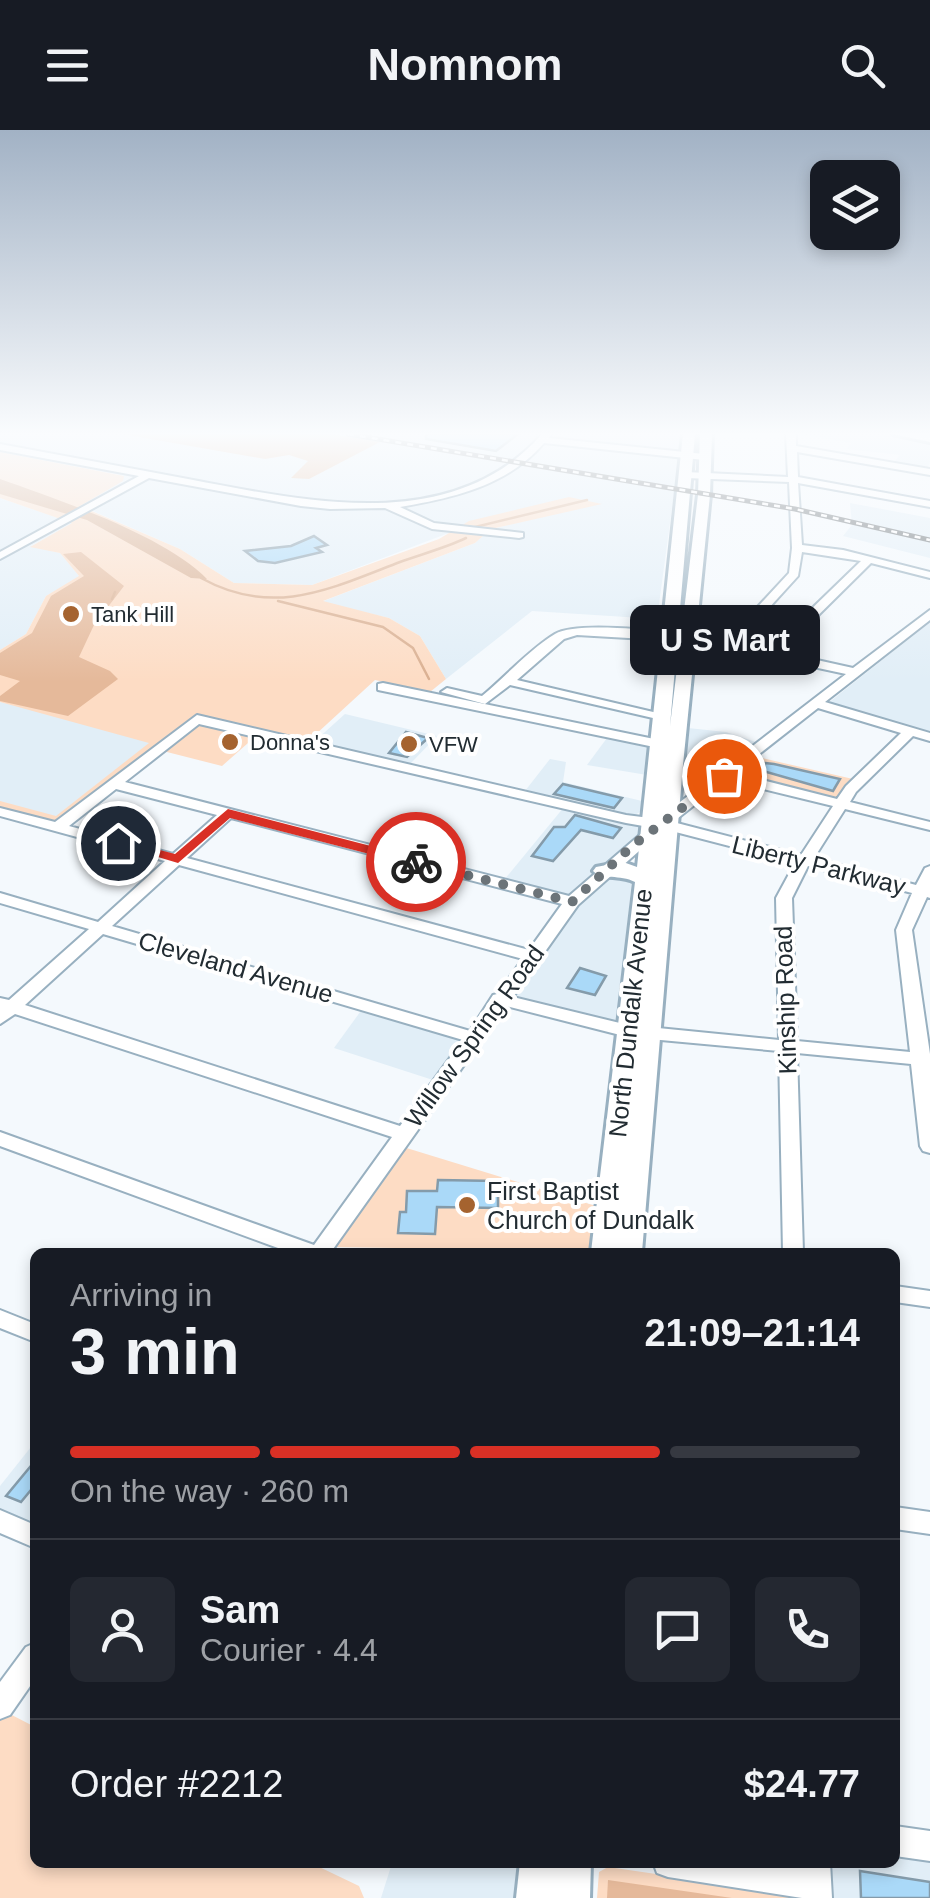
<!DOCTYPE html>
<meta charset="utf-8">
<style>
:root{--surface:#171b24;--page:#242831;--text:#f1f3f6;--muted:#9ea1a6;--line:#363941;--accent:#d93025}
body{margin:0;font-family:Helvetica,sans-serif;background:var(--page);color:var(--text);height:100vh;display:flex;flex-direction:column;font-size:38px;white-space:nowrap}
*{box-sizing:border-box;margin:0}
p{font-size:32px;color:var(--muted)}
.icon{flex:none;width:55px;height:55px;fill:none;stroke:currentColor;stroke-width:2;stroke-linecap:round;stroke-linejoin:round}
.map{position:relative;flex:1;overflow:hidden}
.details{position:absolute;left:30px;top:1118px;width:870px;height:620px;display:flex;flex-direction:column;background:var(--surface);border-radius:15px;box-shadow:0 5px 15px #0003}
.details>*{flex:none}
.controls{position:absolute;left:810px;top:30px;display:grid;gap:20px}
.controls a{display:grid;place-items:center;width:90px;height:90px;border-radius:15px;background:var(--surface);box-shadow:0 5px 15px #0003;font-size:50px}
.pin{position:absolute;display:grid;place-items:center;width:85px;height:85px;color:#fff;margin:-42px;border:5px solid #fff;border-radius:50%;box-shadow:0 2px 10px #0007}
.courier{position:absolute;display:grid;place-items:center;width:100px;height:100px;margin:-50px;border:8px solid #d93025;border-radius:50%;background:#fff;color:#222;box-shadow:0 2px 12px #0007}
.bubble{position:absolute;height:70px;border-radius:15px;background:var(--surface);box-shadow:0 5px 15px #0003;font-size:32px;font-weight:700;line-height:70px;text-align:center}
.summary em{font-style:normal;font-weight:700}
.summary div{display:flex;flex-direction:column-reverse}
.summary{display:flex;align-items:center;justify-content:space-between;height:170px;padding:0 40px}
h1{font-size:65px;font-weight:700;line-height:75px}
.bar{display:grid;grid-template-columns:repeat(4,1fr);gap:15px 10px;align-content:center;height:120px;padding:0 40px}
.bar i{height:12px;border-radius:8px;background:var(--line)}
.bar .current{background:var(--accent)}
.bar p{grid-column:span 4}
.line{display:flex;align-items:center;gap:25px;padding:0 40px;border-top:2px solid var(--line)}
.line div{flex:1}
.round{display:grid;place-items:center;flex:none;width:105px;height:105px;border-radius:15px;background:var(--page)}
header{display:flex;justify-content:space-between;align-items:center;height:130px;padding:0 40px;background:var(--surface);font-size:45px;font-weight:700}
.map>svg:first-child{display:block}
.built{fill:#e1eef7}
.green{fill:#fddcc4}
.forest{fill:#e5b99a}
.water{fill:#daaf90}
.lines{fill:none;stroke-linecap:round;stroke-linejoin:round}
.stream{stroke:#daaf90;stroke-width:2.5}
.building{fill:#aad9f8;stroke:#849baa;stroke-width:2.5}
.minor-casing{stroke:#98b0c0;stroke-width:4}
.major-casing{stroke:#98b0c0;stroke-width:6}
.minor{fill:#fff;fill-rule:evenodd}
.major{fill:#fff;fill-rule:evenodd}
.rail-casing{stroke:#656d72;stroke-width:5}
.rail{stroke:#fff;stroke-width:2.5;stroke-dasharray:6;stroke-linecap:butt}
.route{fill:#d93025}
.done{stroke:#6c7479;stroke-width:10;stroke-dasharray:0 18}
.poi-dot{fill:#a5632f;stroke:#fff;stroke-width:4}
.labels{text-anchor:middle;stroke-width:8;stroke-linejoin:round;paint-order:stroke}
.far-poi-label{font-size:22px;fill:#222c32;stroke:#fff;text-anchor:start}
.street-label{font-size:25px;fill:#222c32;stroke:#fff}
.poi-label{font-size:25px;fill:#222c32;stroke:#fff;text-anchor:start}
</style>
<header><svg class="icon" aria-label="menu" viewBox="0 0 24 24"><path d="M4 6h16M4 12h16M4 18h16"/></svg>Nomnom<svg class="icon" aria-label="search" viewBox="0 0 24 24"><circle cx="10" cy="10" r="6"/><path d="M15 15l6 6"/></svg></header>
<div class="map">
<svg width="930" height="1768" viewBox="0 0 930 1768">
<rect width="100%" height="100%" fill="#f4f9fd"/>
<!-- built -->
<g class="built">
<polygon points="0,304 682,304 657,489 532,481 446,549 420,506 389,488 321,472 475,413 491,399 600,373 446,404 312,455 234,453 180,419 79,375 123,351 120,345 0,322"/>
<polygon points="800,304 880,304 930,310 930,333 926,339 893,333 900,325 847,319 851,313"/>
<polygon points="0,368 73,393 31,416 60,423 80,447 46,466 26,504 0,520"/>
<polygon points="850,373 930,388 930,428 843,406 852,395"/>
<polygon points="930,492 930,604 827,574 862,546"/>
<polygon points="0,572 160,611 57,692 0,677"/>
<polygon points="345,584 437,606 410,634 315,611"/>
<polygon points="688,598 726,602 759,613 697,661 688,662 681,657"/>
<polygon points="607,608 650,618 647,645 587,635"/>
<polygon points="550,629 566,632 563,652 642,671 642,681 631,687 525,661"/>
<polygon points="564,677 632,693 641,696 643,705 572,767 504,750"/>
<polygon points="609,744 632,749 617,895 506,868 572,780"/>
<polygon points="363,878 465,908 436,951 334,918"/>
<polygon points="35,1312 35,1398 0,1382 0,1356"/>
<polygon points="895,1717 930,1722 930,1768 829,1768 828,1733 895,1732"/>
<polygon points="392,1733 518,1733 514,1768 381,1768"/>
</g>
<!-- green -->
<g class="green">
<polygon points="0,322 124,346 123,351 80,376 180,419 234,453 312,455 439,409 469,391 569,367 602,374 491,399 475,413 323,471 389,488 420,506 446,549 430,562 375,550 303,616 257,605 222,636 163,621 159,612 57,692 0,677 0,671 56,686 149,613 0,572 0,520 26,504 46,466 79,446 60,423 30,417 72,393 0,368"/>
<polygon points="753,626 853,649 841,668 835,670 734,644"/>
<polygon points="400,1016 596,1076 594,1121 331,1117"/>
<polygon points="6,1582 35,1597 35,1732 311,1733 359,1756 364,1768 0,1768 0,1586"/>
<polygon points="608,1737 793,1764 793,1768 597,1768 599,1742"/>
</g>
<!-- forest -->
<g class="forest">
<polygon points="122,304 332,304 380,312 309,349 291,348 308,331 289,325 265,329"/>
<polygon points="81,422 124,456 94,495 79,527 110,541 118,549 68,586 0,571 0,566 20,551 0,545 0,523 32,503 51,466 84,446 63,424"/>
<polygon points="608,1750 732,1768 607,1768"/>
</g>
<!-- water -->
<path class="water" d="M0 349C59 370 164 405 207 449L191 448 87 390 0 364Z"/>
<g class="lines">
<!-- stream -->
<g class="stream">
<polyline points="471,398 587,370"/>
<path d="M201 448C273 488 330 459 400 432 422 424 445 418 466 408"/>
<polyline points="112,469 115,462"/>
<polyline points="278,471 383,497 413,518 429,549"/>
</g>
</g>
<!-- building -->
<g class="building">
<polygon points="426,304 518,304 496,321 426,309"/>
<polygon points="314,406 327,415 316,418 322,422 275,433 258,431 245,421 291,416"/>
<polygon points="406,602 428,608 407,627 389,623"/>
<polygon points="765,633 774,634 840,649 833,661 763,641"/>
<polygon points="563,654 622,668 614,678 554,664"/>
<polygon points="575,685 621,698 613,708 581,700 553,731 532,726 554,697 565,697"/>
<polygon points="580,838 606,846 595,865 567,858"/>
<polygon points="438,1050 498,1051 498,1078 437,1077 435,1104 398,1103 400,1082 406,1082 407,1061 437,1061"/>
<polygon points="35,1331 35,1355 21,1372 6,1366"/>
<polygon points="860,1741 930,1752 930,1768 861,1768"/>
</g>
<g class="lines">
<defs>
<g id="minor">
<path d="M542 304H551L549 308 704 324 709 327 704 330 544 313C507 356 453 368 400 377L434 393 523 403V407L519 408 432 399 385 378 330 379 301 376 149 348 0 429V422L139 346 0 320V314C63 326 126 337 188 349 305 371 452 406 542 304Z"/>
<path d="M786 304H796V316L930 339V345L797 322 798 347 930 371V377L798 353 802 415 843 420 930 442V448L871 433 781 522 853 538 930 480V490L825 572 930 603V611L913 606 856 662 850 672 930 692V700L845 679 814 728 916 755 925 738 930 736V768L927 767 912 800 930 924V1023L923 1021 920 1016 911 934 797 923 803 1122H783L779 921 628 907 506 876 331 1122H289L0 1016V1002L314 1115 392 1007 15 884 0 894V868L9 870 89 799 0 773V763L98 792 165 731 0 686V678L55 692 197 585 626 685 658 689 846 544 697 512 577 505 564 509 517 550 666 585V591L510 555 485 574 441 562 447 558 482 566C505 547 530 519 555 504 580 489 695 504 726 511L789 443 792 418 789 352 686 348 681 345 686 342 788 347ZM802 422 861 431 769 520 737 513 798 446ZM818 578 901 603 846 656 837 669 735 643ZM199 594 626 693 649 697 569 766 125 652ZM726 650 833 676 801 725 673 692ZM116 659 217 685 173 724 69 696ZM231 688 562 774 529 820 187 728ZM664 699 795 733 776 768 779 910 628 895 513 867 578 775ZM179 735 523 829 497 864 493 865 470 901 112 796ZM808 736 912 763 896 800 910 922 797 911 792 768ZM103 804 463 910 400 996 25 875Z"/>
<polygon points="383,553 659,610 666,614 659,618 378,560 378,554"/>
<polygon points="895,1156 930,1161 930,1177 895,1172"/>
<polygon points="0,1180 35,1194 35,1212 0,1198"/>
<polygon points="895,1377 930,1382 930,1404 895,1399"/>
<polygon points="0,1380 35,1395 35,1418 0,1403"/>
<polygon points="35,1513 35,1549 10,1585 0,1589 0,1552 26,1517"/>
<polygon points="895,1696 930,1701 930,1731 895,1726"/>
<polygon points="653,1732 772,1732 800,1737 800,1732 830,1732 832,1768 802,1768 668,1747 657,1743"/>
</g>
<g id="major">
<path d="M683 304H695L670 596 698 365 700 304H712L710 365 683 635 642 1122H591L635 752C620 744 602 750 593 741L596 737 623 732 637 737Z"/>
<polygon points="893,304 930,304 930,312"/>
<polygon points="520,1732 591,1732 590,1768 516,1768"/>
</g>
</defs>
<!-- minor casing -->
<use href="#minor" class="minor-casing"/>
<!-- major casing -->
<use href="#major" class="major-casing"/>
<!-- minor -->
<use href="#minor" class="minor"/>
<!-- major -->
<use href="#major" class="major"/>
<defs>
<polyline id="rail" points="348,304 795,379 930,410"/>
</defs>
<!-- rail casing -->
<use href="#rail" class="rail-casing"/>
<!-- rail -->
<use href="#rail" class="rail"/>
</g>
<!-- sky -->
<linearGradient id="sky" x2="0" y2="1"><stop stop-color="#a2b2c5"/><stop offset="0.55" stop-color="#fafcfe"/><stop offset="1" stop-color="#fafcfe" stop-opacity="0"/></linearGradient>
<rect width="930" height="552" fill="url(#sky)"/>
<!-- route -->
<polygon class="route" points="228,679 421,729 423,732 416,736 230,688 178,733 111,713 118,709 175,724"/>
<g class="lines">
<!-- done -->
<polyline class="done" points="416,732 572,772 632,716 724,646"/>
</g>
<!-- markers -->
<g class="poi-dot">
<circle cx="71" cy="484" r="10"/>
<circle cx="230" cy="612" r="10"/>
<circle cx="409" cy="614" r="10"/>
<circle cx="467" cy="1075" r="10"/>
</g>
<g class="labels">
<!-- far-poi labels -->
<g class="far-poi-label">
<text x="91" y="492">Tank Hill</text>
<text x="250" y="620">Donna's</text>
<text x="429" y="622">VFW</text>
</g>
<!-- street labels -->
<g class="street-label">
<text transform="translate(819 735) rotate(14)" y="9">Liberty Parkway</text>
<text transform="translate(236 837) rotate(16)" y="9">Cleveland Avenue</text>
<text transform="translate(785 870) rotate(-92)" y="9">Kinship Road</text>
<text transform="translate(630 883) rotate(-84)" y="9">North Dundalk Avenue</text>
<text transform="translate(474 906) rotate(-54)" y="9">Willow Spring Road</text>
</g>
<!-- poi labels -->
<g class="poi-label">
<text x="487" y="1070">First Baptist<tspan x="487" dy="29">Church of Dundalk</tspan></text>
</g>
</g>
</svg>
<div class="controls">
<a><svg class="icon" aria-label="layers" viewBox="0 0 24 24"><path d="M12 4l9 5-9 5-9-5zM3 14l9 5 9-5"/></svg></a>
</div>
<div class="pin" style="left:724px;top:646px;background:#ea580c"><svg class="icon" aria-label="bag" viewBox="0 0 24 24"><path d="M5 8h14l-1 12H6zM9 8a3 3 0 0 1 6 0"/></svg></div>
<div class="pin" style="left:118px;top:713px;background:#1f2937"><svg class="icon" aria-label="home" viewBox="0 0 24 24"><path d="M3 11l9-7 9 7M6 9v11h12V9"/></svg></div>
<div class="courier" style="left:416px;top:732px"><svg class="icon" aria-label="bike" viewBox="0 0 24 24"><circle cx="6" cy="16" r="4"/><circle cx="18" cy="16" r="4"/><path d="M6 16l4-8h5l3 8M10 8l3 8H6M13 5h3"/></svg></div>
<div class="bubble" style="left:630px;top:475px;width:190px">U S Mart</div>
<section class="details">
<div class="summary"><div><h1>3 min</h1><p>Arriving in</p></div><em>21:09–21:14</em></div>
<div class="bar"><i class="current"></i><i class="current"></i><i class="current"></i><i></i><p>On the way · 260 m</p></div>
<div class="line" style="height:180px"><a class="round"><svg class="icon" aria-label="person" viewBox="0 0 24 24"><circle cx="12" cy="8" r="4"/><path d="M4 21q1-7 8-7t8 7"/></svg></a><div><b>Sam</b><p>Courier · 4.4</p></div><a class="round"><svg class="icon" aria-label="chat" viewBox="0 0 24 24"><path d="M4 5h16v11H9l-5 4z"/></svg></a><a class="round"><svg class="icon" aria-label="phone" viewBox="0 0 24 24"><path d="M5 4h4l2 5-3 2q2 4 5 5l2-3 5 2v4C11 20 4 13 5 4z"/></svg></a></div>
<div class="line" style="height:130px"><div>Order #2212</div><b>$24.77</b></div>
</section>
</div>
